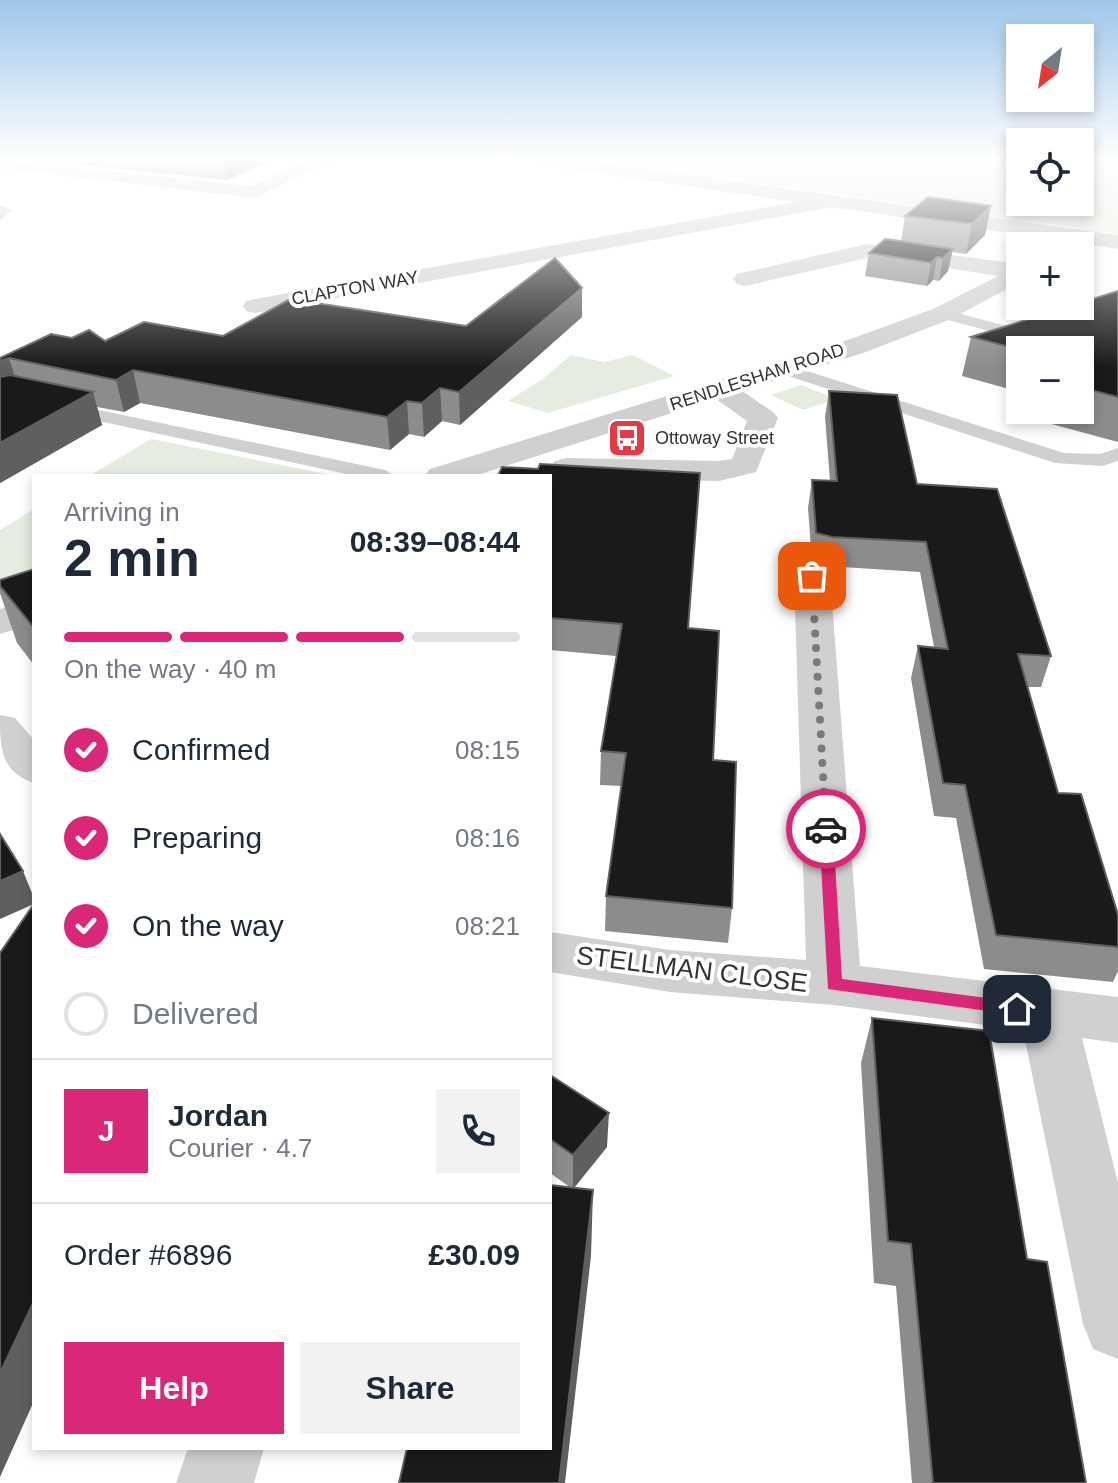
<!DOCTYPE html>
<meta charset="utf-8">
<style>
:root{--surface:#fff;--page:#f2f2f3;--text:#1f2937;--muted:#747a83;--line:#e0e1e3;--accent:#db2777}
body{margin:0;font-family:Arial,sans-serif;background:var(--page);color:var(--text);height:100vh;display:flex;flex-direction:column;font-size:30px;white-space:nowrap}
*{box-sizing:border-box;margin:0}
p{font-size:26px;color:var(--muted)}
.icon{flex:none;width:44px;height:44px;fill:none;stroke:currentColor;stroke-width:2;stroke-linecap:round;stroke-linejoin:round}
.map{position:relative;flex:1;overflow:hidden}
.sheet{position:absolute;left:32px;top:474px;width:520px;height:976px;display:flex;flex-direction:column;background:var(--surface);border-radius:0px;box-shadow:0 4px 12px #0003}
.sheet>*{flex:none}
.needle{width:52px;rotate:210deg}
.controls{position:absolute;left:1006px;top:24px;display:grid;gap:16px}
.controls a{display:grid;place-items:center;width:88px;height:88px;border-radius:0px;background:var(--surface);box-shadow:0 4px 12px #0003;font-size:40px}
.pin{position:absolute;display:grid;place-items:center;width:68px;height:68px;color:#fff;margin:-34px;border-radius:16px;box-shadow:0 4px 12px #0006}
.courier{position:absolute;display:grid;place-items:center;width:80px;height:80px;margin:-40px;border:6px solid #db2777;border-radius:50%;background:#fff;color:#222;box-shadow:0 2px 10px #0007}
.head em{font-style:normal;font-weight:800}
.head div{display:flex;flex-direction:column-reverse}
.head{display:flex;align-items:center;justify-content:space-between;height:136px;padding:0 32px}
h1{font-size:52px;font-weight:800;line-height:60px}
.bar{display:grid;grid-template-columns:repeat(4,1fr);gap:12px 8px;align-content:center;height:96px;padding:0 32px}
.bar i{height:10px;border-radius:6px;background:var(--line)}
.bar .on{background:var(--accent)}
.bar p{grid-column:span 4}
.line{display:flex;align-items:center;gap:20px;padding:0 32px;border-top:2px solid var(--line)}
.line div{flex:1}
.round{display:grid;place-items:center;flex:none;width:84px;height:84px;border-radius:0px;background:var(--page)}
ol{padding:0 32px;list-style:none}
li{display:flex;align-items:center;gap:24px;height:88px}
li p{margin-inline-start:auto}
li .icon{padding:8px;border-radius:50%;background:var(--accent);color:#fff;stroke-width:4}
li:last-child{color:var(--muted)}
li i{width:44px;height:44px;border:4px solid var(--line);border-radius:50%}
.primary-button{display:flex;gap:16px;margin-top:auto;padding:16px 32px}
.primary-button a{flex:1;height:92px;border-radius:0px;background:var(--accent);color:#fff;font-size:32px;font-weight:800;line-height:92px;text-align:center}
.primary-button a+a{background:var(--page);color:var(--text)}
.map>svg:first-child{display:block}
.green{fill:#e6ecdf}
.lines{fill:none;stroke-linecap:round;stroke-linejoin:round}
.lane{fill:#d0d0d0;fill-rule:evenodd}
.street{fill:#d0d0d0;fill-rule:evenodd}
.wall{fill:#8c8c8c}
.shaded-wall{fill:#5f5f5f}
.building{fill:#1a1a1a;stroke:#5f5f5f;stroke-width:2}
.route{fill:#db2777}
.done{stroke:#7a7a7a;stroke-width:8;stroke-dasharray:0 14.4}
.labels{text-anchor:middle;stroke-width:8;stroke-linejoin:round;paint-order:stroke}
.far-street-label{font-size:18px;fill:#333;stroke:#fff}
.far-poi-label{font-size:18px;fill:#333;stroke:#fff;text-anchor:start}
.near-street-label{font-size:26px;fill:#333;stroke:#fff}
</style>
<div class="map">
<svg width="1118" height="1483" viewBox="0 0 1118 1483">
<rect width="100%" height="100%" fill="#fff"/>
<!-- green -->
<g class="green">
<polygon points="594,160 1020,160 1020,202 1080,202 1080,160 1118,160 1118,234"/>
<polygon points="571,355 604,362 633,355 674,376 548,413 508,401 544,378"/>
<polygon points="801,385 837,399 803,410 771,395"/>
<polygon points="151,439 336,476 337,476 89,476"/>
<polygon points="34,509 34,583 0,594 0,530"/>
</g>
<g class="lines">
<!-- lane -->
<g class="lane">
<polygon points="0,205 12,210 0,220"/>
<polygon points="942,309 1022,330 1024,333 1016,338 936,317 936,311"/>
<polygon points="785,364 1064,453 1100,454 1118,448 1118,461 1102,466 1055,463 779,373 776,369 779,365"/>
<polygon points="18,393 385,470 395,476 356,476 19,404 0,410 0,398"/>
</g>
<!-- street -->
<g class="street">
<polygon points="0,160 251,186 307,160 331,160 254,198 0,168"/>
<polygon points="535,160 584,160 1118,235 1118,249 832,207 255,313 246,311 243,306 246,301 255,299 795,202 544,165"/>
<polygon points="867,244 1020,264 1020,282 951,319 866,352 742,391 773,412 778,418 756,472 719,481 566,478 555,475 550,468 555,461 566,458 719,461 732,459 747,421 716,399 474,476 425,476 430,469 848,340 933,309 998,276 891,259 867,258 745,286 737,284 733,279 737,274"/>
<polygon points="812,565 825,568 830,576 860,966 1118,997 1118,1043 1082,1038 1118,1183 1118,1359 1093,1349 1083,1324 1023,1030 834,1005 670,992 550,972 550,932 670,950 806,960 794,576 799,568"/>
<polygon points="34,600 34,624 0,634 0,609"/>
<path d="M0 715 15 718 34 740V783C0 772 0 747 0 715Z"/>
<polygon points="188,1448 264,1448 254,1483 176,1483"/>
</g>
</g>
<!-- wall -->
<g class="wall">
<polygon points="31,160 271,160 227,180"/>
<polygon points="991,206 985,235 966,254 952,252 948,271 939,281 933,280 927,286 865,276 869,253 901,241 905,216"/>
<polygon points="1118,291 1118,442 1044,422 1047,410 1080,410 1080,350 1020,350 1020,392 962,376 971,337"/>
<polygon points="582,317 460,425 442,421 424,437 409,434 390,450 140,403 124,412 97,407 102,425 0,483 0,358 72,338 105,341 466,326"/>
<polygon points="829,391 917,484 1051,656 1041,687 1027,687 1058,793 1118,915 1118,971 1113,982 984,969 956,818 934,816 911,678 918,646 934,647 920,572 827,566 812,562 808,508 812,480 830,481 825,417"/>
<polygon points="550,476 688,628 713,760 732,908 728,943 605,931 606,896 621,786 600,785 601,751 616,656 550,650"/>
<polygon points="34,569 34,665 17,643 0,593 0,580"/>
<polygon points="872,1018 1027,1259 1086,1483 912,1483 896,1286 874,1283 861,1063"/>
<polygon points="550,1075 607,1147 574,1188 591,1256 571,1188 550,1173"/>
</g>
<!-- shaded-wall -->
<g class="shaded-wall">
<polygon points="223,160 271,160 227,180"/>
<polygon points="991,206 985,235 966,254 972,224"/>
<polygon points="953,249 948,271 939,281 943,258"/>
<polygon points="937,257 933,280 927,286 931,263"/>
<polygon points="582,288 582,317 460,425 459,392"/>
<polygon points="9,358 19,390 0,395 0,361"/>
<polygon points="133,370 140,403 124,412 116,380"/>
<polygon points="440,388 442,421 424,437 422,403"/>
<polygon points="93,392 102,425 0,483 0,443"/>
<polygon points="407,401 409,434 390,450 387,417"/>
<polygon points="23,871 34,898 34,904 0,919 0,881"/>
<polygon points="609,1113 607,1147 573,1189 573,1155"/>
<polygon points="593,1190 591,1256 565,1483 559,1483"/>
<polygon points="34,1301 34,1401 0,1477 0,1373"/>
</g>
<!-- building -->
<g class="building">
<polygon points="928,197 991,206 972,224 905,216"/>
<polygon points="885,239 894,240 953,249 943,258 937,257 931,263 869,253"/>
<polygon points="555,258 582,288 459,392 440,388 422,403 407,401 387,417 133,370 116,380 9,358 0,361 0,358 51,334 72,338 89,330 105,341 144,322 223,336 290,299 466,326"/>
<polygon points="1118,291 1118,397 1080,387 1080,366 1081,365 1080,365 1080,350 1022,350 971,337 1071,306 1080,306 1080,303"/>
<polygon points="10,375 93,392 0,443 0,377"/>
<polygon points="829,391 897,395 917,484 997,489 1051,656 1018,654 1058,793 1081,794 1118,915 1118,947 996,935 965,785 943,783 918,646 948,649 926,542 832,537 816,533 812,480 837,481"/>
<polygon points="540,464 700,473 688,628 719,631 713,760 736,762 732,908 606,896 626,753 601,751 622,624 550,618 550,476 498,476 502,467 538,469"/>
<polygon points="34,569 34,628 0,586 0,580"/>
<polygon points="0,834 23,871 0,881"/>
<polygon points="34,904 34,1301 0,1373 0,953"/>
<polygon points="872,1018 989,1031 1027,1259 1047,1262 1086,1483 933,1483 911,1244 888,1241"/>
<polygon points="550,1075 609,1113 573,1155 550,1139"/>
<polygon points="550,1185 593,1190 559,1483 399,1483 407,1448 550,1448"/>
</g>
<!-- sky -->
<linearGradient id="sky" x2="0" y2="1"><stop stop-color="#9ec6ea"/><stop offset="0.43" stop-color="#fff"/><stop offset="1" stop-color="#fff" stop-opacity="0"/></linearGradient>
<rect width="1118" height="368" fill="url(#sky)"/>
<!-- route -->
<polygon class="route" points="826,824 833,829 842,979 1017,1002 1025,1009 1023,1013 1017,1015 828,989 819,829"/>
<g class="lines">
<!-- done -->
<polyline class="done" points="812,576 826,829"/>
</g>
<!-- icons -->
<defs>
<symbol id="bus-square" viewBox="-11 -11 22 22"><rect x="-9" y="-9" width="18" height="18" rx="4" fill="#e63946" stroke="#fff"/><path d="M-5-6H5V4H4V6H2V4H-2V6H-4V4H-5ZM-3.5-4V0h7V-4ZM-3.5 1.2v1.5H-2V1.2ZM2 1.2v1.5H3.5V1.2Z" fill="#fff"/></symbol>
</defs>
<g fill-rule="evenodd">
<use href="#bus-square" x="605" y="416" width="44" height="44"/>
</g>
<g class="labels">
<!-- far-street labels -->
<g class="far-street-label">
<text transform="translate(355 288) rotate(-10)" y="6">CLAPTON WAY</text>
<text transform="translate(757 377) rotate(-18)" y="6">RENDLESHAM ROAD</text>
</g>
<!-- far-poi labels -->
<g class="far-poi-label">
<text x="655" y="444">Ottoway Street</text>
</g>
<!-- near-street labels -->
<g class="near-street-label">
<text transform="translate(692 969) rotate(7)" y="9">STELLMAN CLOSE</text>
</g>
</g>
</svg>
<div class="controls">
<a><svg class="needle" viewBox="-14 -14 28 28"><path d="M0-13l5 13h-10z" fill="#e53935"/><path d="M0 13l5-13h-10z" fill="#747a83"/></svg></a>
<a><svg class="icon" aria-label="locate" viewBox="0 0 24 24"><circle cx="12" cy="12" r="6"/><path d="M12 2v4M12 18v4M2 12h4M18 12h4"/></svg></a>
<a>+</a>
<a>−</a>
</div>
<div class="pin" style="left:812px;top:576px;background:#ea580c"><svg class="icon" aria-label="bag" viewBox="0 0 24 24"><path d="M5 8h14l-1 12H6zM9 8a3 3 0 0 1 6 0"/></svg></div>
<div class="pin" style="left:1017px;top:1009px;background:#1f2937"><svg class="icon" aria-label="home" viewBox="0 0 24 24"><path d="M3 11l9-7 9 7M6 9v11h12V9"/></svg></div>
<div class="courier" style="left:826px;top:829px"><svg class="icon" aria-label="car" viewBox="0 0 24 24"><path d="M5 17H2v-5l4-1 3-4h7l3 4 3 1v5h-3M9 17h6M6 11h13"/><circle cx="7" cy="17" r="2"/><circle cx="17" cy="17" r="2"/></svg></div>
<section class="sheet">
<div class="head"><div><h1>2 min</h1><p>Arriving in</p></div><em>08:39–08:44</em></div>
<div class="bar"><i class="on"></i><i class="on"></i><i class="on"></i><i></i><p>On the way · 40 m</p></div>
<ol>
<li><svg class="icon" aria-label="check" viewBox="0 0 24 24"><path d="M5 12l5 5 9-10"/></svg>Confirmed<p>08:15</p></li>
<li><svg class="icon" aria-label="check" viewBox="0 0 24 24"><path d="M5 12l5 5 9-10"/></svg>Preparing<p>08:16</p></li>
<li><svg class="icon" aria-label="check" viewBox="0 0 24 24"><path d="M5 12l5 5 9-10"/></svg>On the way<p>08:21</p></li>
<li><i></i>Delivered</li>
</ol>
<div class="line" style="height:144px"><b class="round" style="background:var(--accent);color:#fff">J</b><div><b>Jordan</b><p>Courier · 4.7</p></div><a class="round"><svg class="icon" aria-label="phone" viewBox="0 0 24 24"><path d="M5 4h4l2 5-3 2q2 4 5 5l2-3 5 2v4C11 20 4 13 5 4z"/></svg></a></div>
<div class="line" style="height:104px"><div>Order #6896</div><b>£30.09</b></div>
<div class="primary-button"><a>Help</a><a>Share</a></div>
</section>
</div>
